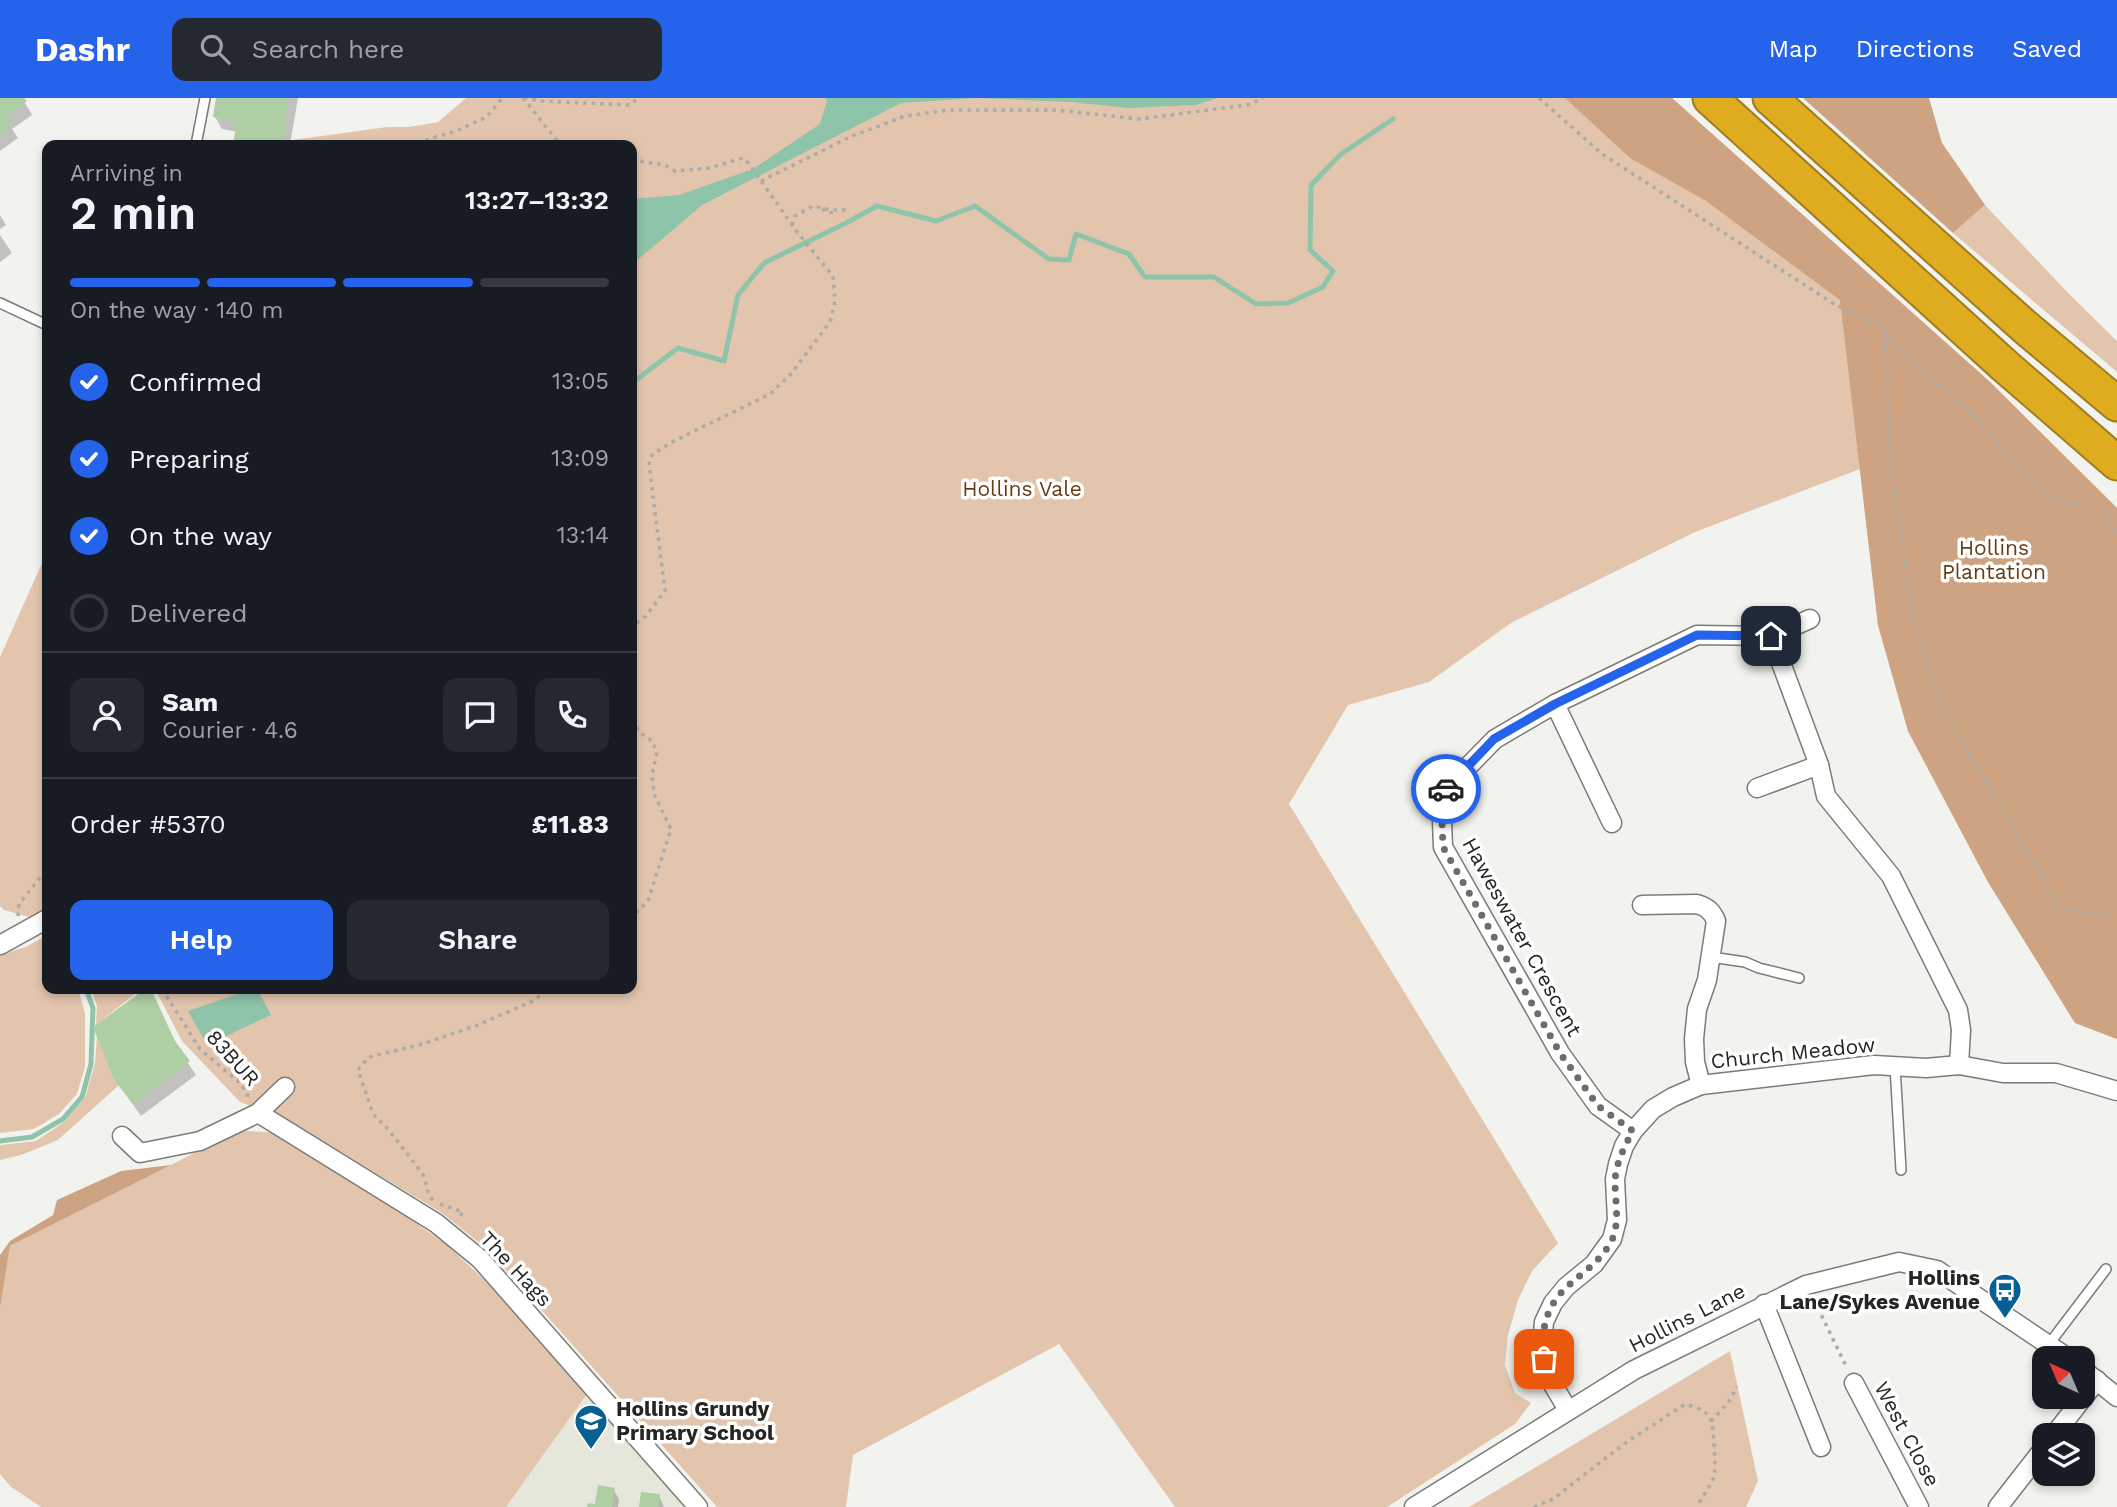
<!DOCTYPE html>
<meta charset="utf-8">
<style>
:root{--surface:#171b24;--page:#242831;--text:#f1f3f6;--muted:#9ea1a6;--line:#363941;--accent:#2563eb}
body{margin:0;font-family:"Work Sans",sans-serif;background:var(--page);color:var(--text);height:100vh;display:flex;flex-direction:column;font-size:26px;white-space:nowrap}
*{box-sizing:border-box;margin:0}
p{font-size:23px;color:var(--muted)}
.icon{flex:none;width:38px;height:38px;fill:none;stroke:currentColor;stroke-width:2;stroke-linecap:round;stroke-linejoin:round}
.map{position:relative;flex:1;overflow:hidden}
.side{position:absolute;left:42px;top:42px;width:595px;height:854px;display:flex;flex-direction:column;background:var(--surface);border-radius:14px;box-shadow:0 4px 10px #0003}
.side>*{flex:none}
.needle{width:46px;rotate:316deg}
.fabs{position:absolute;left:2032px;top:1248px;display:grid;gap:14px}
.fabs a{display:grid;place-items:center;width:63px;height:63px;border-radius:14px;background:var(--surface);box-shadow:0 4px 10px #0003;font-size:35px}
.pin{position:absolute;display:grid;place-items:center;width:60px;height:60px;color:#fff;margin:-30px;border-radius:14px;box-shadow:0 4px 10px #0006}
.courier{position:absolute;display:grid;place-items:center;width:70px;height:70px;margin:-35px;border:5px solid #2563eb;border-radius:50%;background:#fff;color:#222;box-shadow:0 2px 9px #0007}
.overview em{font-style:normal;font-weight:600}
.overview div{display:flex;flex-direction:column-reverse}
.overview{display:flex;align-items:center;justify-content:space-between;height:119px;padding:0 28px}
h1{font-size:46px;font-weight:600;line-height:52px}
.bar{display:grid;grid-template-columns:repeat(4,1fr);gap:10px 7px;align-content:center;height:84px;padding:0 28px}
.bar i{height:9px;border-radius:5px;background:var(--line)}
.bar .current{background:var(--accent)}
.bar p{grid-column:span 4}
.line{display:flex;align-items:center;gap:18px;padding:0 28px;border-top:2px solid var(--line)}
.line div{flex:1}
.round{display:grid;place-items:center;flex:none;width:74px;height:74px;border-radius:14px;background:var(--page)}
ol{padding:0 28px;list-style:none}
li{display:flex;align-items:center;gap:21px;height:77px}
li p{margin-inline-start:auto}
li .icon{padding:7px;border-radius:50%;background:var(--accent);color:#fff;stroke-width:4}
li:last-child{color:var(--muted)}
li i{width:38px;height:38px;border:4px solid var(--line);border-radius:50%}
.cta{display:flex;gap:14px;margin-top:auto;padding:14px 28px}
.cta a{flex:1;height:80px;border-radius:14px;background:var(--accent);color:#fff;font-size:28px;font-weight:600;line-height:80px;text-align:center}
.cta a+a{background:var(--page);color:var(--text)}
header{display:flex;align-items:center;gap:42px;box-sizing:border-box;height:98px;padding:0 35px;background:var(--accent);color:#fff}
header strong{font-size:33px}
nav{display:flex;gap:38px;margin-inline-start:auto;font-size:24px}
.search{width:490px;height:63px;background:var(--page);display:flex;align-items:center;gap:18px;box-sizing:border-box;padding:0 24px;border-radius:14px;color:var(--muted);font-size:26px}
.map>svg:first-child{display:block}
.built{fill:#e6e7db}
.green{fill:#e3c5ad}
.forest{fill:#cea382}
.water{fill:#8ec4aa}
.shadow{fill:#0003}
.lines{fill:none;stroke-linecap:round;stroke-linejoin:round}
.stream{stroke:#8ec4aa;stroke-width:5}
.building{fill:#aecea3}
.lane-casing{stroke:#7b7b77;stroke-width:12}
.street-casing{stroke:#7b7b77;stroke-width:21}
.highway-casing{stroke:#9e7c21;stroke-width:37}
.path{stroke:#abaca8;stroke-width:3.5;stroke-dasharray:3.5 5;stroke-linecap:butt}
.lane{stroke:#fff;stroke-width:9}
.street{stroke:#fff;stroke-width:18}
.highway{stroke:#dfab1f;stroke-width:33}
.done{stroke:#6d6e6b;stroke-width:7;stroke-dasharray:0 12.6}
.route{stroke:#2563eb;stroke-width:9}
.labels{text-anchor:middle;stroke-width:7;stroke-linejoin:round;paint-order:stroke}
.park-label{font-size:21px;fill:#653c15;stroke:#fff}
.street-label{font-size:21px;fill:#252624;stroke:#fff}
.poi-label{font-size:21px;font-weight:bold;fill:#252624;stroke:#fff;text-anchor:end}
</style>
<header>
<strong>Dashr</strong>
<div class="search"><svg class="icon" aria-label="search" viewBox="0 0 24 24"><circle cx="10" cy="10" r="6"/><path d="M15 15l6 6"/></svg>Search here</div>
<nav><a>Map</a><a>Directions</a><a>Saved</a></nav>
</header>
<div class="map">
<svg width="2117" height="1409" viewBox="0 0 2117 1409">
<rect width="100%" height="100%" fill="#f2f3ee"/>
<!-- built -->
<polygon class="built" points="587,1296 686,1409 506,1409"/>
<!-- green -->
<g class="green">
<polygon points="466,0 1672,0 1989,283 2117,410 2117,941 2075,925 1988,784 1908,633 1878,527 1860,371 1695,434 1511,525 1429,584 1348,607 1289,706 1558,1145 1532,1173 1518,1202 1508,1237 1505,1267 1515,1295 1531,1305 1515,1326 1387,1409 1175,1409 1059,1246 853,1357 846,1409 717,1409 487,1151 442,1115 288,1022 240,1004 182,943 155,891 632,891 632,47 290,47 293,42 387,29 409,29 438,24"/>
<polygon points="1985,107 2068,195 2117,243 2117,274 1953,135"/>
<polygon points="47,454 47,811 29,819 4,812 0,808 0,559"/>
<polygon points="47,837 47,891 78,891 85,915 85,969 77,996 59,1016 34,1031 0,1035 0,857 28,848"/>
<polygon points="91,891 141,891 96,927 97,908"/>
<polygon points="97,938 114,982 119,987 58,1042 21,1057 0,1062 0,1047 36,1043 64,1024 85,1000 95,965"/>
<polygon points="238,1033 270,1034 376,1097 447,1147 496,1193 587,1296 506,1409 41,1409 11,1389 0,1376 0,1211 10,1148"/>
<polygon points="1730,1253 1758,1383 1746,1409 1469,1409"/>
</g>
<!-- forest -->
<g class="forest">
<polygon points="1565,0 1672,0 1989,283 2117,410 2117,941 2075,925 1988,784 1908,633 1878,527 1840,202 1706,103 1630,60"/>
<polygon points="1803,0 1929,0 1942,45 1985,107 1953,135"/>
<polygon points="171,1067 10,1148 0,1211 0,1157 10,1143 53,1117 57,1102 121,1073"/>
</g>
<!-- water -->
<g class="water">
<polygon points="825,0 1217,0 1196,7 1129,10 1070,4 976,0 901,5 702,107 634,165 632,164 632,101 679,97 753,71 820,26 827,3"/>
<polygon points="253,891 257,891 271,917 207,947 188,913"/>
</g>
<!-- shadow -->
<g class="shadow">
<polygon points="0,0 22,0 32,17 12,31 18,40 0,53"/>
<polygon points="218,0 298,0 290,47 235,47 237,34 222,31 215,19"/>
<polygon points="0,117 6,127 0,131"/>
<polygon points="0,137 12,155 0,164"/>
<polygon points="148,891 156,902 177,949 196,977 141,1018 115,981 95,930"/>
<polygon points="613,1391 619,1401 618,1409 589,1409 596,1408"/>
<polygon points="659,1398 664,1409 641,1409"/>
</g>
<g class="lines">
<!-- stream -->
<g class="stream">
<polyline points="632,285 678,250 724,263 738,197 764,165 846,125 877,108 936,123 975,108 1049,161 1069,162 1076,136 1129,156 1145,179 1214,179 1256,206 1288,205 1323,189 1333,173 1310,152 1311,87 1341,56 1393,21"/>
<polyline points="0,1043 32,1039 63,1021 82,999 91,966 93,910 86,891"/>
</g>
</g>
<!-- building -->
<g class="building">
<polygon points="0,0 24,0 27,3 5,19 12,27 0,36"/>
<polygon points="216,0 289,0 282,47 233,47 237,23 213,19"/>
<polygon points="145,891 151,891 175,943 190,963 133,1006 114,982 93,929"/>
<polygon points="598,1387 615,1390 612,1409 587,1409 588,1405 595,1406"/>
<polygon points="641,1394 660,1396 658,1409 639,1409"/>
</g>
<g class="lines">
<defs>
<g id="lane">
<polyline points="196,47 205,0"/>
<polyline points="0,205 47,227"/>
<polyline points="1711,859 1745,864 1759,870 1799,880"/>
<polyline points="1895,968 1901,1072"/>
<polyline points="2049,1246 2106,1171"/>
</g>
<g id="street">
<polyline points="1771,538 1819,667 1826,698 1891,778 1958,912 1961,932 1959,967"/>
<polyline points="1555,606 1612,725"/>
<polyline points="1757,690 1819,667"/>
<path d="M1642 807 1697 806C1707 809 1712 813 1716 823L1707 882 1697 911 1694 941 1695 964 1701 987"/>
<polyline points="0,847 47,821"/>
<polyline points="258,1015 436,1125 480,1161 698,1409"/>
<polyline points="1633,1033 1598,1008 1560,955 1443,749 1441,696 1495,641 1555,606 1697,537 1771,538 1810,521"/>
<polyline points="122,1038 140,1055 200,1043 258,1015 285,989"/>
<polyline points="1764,1206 1821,1349"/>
<polyline points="2082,1271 2117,1299"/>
<polyline points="1854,1285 1919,1409"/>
<polyline points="1568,1312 1546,1275 1542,1247 1544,1224 1553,1205 1566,1189 1594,1166 1612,1141 1617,1122 1615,1081 1618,1066 1624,1048 1633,1033 1653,1011 1673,999 1701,987 1874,967 1926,970 1959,967 2003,975 2056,975 2117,993"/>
<polyline points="2054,1337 2097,1282"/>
<polyline points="1414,1409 1634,1272 1806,1187 1899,1164 1937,1172 2068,1260"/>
<polyline points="1998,1409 2044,1350"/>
</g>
<g id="highway">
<polyline points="1710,0 2005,268 2117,365"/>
<polyline points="1770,0 2025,229 2117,306"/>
</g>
</defs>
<!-- lane casing -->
<use href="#lane" class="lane-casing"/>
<!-- street casing -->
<use href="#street" class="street-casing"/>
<!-- highway casing -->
<use href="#highway" class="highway-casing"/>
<!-- path -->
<g class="path">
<polyline points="523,0 559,45 563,47"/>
<polyline points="524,0 541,3 629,7 639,0"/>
<polyline points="1539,0 1602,56 1834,206 1884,230 1903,254 1980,324 2031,384 2060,402 2103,410 2117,439"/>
<polyline points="409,47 456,33 487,19 502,0"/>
<polyline points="632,62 665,67 675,73 709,70 743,60 750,67 797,134 833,178 835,203 830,224 790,277 770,296 670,345 652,357 649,366 665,493 646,518 632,528"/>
<polyline points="761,83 852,38 905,18 949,12 1056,12 1139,21 1247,7 1263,0"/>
<polyline points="822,111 829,115 834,114"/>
<polyline points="792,127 795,118 813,108 831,112 848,112"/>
<polyline points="1885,233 1891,362 1914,522 1941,607 2060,810 2117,821"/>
<polyline points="632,604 638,633 652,643 657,654 652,677 654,696 671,731 648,803 632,819"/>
<polyline points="18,818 19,806 47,771"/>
<polyline points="162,891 200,951 240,985 250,1001"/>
<path d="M433 1102C424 1092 428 1085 422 1075L387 1030 373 1016 358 972 369 959 423 946 478 927 535 902 548 891"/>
<polyline points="440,1106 463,1114 457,1122"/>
<polyline points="1814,1202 1847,1270"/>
<polyline points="1711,1323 1728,1305 1737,1289"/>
<path d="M1534 1409 1553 1401 1628 1343 1684 1307C1694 1307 1708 1313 1711 1323 1714 1330 1716 1372 1714 1379 1711 1388 1704 1395 1700 1404L1701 1409"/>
</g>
<!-- lane -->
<use href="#lane" class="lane"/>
<!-- street -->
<use href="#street" class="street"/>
<!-- highway -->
<use href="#highway" class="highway"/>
</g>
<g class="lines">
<!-- done -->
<path class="done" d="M1446 691 1441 696 1443 749 1560 955 1598 1008 1633 1033C1624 1049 1616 1065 1615 1083 1615 1103 1620 1124 1612 1142 1602 1162 1583 1174 1568 1188 1546 1207 1540 1233 1544 1261"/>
<!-- route -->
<polyline class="route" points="1446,691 1494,641 1555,606 1697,537 1771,538"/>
</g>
<!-- icons -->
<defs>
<symbol id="bus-pin" viewBox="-11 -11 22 30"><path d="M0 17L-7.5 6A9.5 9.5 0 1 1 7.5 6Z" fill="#066091" stroke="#fff"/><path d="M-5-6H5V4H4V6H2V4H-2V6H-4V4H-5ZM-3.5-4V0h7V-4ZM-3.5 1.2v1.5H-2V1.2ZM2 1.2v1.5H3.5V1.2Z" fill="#fff"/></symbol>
<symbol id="school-pin" viewBox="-11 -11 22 30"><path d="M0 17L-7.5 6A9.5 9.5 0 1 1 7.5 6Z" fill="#066091" stroke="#fff"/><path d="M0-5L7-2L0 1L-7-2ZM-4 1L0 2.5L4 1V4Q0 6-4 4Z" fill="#fff"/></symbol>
</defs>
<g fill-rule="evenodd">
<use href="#bus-pin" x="1986" y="1173" width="38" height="52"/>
<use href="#school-pin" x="572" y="1304" width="38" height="52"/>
</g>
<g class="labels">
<!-- park labels -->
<g class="park-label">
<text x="1022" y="398">Hollins Vale</text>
<text x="1994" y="457">Hollins<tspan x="1994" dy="24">Plantation</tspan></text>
</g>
<!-- street labels -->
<g class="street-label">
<text transform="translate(1522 839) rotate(61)" y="7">Haweswater Crescent</text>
<text transform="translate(1793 955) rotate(-6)" y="7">Church Meadow</text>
<text transform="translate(233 960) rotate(48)" y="7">83BUR</text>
<text transform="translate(516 1171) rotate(47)" y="7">The Hags</text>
<text transform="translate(1687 1220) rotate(-27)" y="7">Hollins Lane</text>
<text transform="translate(1907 1336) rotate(62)" y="7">West Close</text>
</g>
<!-- poi labels -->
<g class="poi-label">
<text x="1980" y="1187">Hollins<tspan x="1980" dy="24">Lane/Sykes Avenue</tspan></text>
<text x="616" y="1318" text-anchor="start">Hollins Grundy<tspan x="616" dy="24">Primary School</tspan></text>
</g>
</g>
</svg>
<div class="fabs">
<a><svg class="needle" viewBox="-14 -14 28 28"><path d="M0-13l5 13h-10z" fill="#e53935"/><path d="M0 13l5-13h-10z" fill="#9ea1a6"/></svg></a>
<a><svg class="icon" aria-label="layers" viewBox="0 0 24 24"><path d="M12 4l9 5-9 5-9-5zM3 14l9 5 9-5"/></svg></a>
</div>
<div class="pin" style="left:1544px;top:1261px;background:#ea580c"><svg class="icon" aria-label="bag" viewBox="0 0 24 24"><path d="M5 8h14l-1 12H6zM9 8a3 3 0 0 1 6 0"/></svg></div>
<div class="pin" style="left:1771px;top:538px;background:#1f2937"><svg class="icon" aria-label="home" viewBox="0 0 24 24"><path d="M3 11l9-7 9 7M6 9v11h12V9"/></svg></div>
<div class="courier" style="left:1446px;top:691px"><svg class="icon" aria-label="car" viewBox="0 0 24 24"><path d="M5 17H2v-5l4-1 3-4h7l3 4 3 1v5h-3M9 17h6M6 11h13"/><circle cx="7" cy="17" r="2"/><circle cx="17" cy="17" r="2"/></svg></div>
<section class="side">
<div class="overview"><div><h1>2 min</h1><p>Arriving in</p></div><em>13:27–13:32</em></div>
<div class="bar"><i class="current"></i><i class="current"></i><i class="current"></i><i></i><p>On the way · 140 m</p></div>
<ol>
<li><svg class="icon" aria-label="check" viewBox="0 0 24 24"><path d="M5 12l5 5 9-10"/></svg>Confirmed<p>13:05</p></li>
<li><svg class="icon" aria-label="check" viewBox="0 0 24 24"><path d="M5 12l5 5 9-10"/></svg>Preparing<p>13:09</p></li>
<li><svg class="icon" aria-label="check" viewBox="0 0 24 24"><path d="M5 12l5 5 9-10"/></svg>On the way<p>13:14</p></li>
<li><i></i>Delivered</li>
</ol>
<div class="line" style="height:126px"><a class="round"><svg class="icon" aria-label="person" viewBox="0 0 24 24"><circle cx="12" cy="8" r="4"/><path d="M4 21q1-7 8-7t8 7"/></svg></a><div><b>Sam</b><p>Courier · 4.6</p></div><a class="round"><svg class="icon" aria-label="chat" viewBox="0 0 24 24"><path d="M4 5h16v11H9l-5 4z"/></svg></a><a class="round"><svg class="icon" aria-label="phone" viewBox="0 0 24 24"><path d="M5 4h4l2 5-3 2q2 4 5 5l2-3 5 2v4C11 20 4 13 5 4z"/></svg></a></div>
<div class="line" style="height:91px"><div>Order #5370</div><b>£11.83</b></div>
<div class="cta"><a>Help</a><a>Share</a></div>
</section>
</div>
